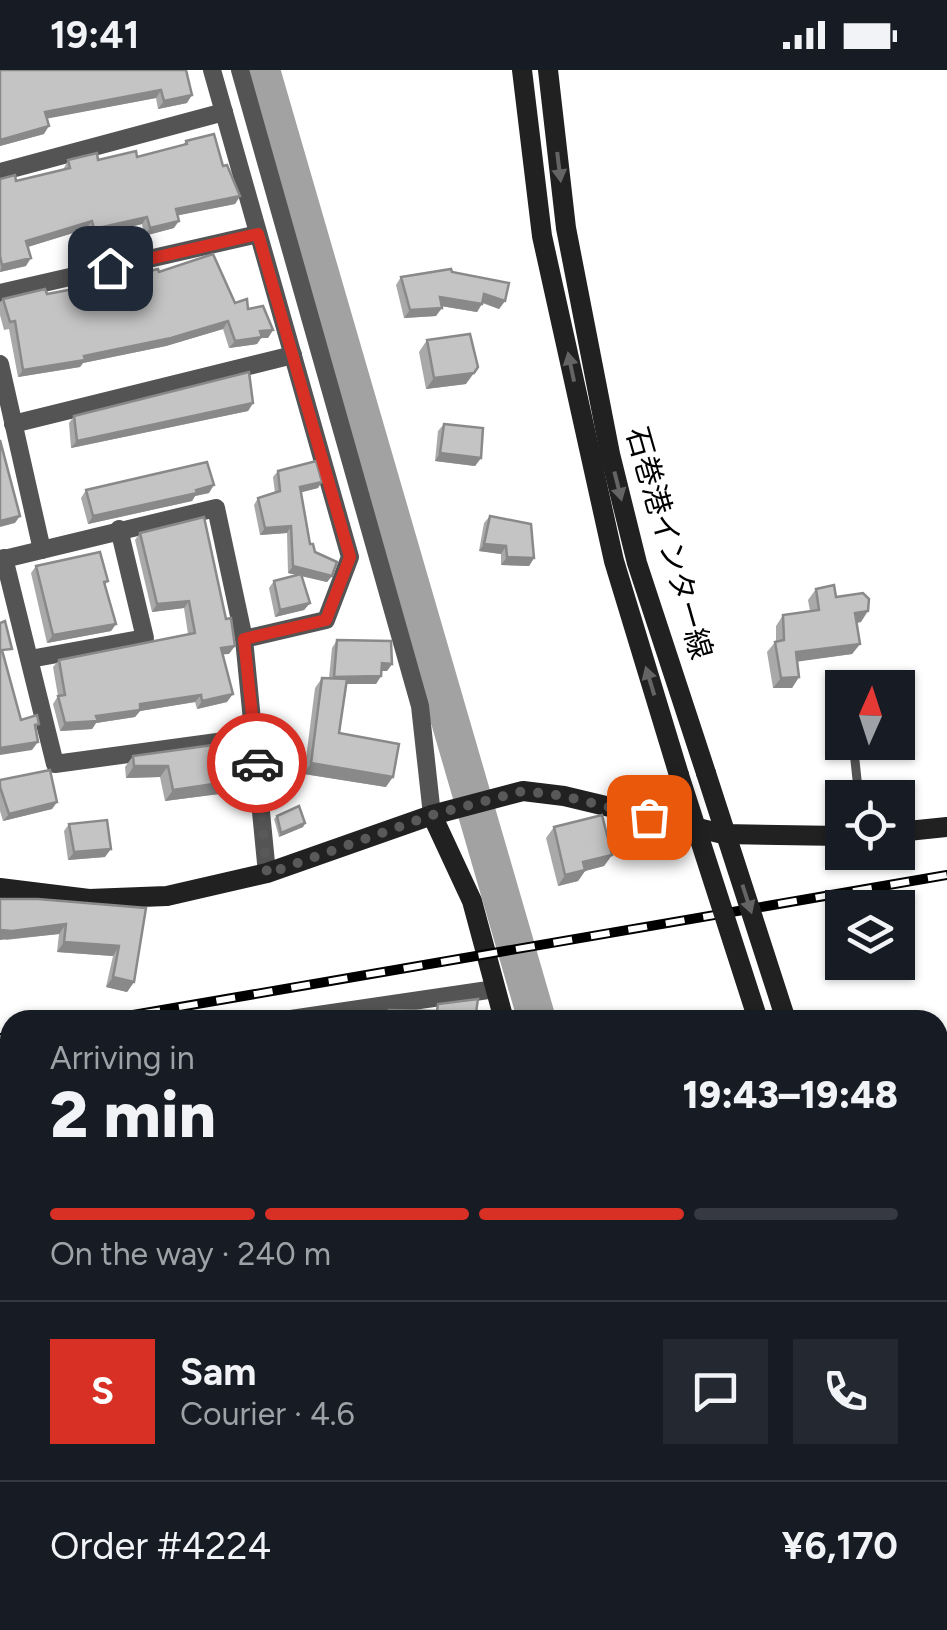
<!DOCTYPE html>
<meta charset="utf-8">
<style>
:root{--surface:#171b24;--page:#242831;--text:#f1f3f6;--muted:#9ea1a6;--line:#363941;--accent:#d93025}
body{margin:0;font-family:Figtree,"Noto Sans JP",sans-serif;background:var(--page);color:var(--text);height:100vh;display:flex;flex-direction:column;font-size:38px;white-space:nowrap}
*{box-sizing:border-box;margin:0}
p{font-size:32px;color:var(--muted)}
.icon{flex:none;width:55px;height:55px;fill:none;stroke:currentColor;stroke-width:2;stroke-linecap:round;stroke-linejoin:round}
.map{position:relative;flex:1;overflow:hidden}
.side{position:absolute;left:0px;top:940px;width:948px;height:620px;display:flex;flex-direction:column;background:var(--surface);border-radius:30px 30px 0 0;box-shadow:0 2px 8px #0004}
.side>*{flex:none}
.needle{width:65px;rotate:3deg}
.controls{position:absolute;left:825px;top:600px;display:grid;gap:20px}
.controls a{display:grid;place-items:center;width:90px;height:90px;border-radius:0px;background:var(--surface);box-shadow:0 2px 8px #0004;font-size:50px}
.pin{position:absolute;display:grid;place-items:center;width:85px;height:85px;color:#fff;margin:-42px;border-radius:20px;box-shadow:0 5px 15px #0006}
.courier{position:absolute;display:grid;place-items:center;width:100px;height:100px;margin:-50px;border:8px solid #d93025;border-radius:50%;background:#fff;color:#222;box-shadow:0 2px 12px #0007}
.head em{font-style:normal;font-weight:800}
.head div{display:flex;flex-direction:column-reverse}
.head{display:flex;align-items:center;justify-content:space-between;height:170px;padding:0 50px}
h1{font-size:65px;font-weight:800;line-height:75px}
.bar{display:grid;grid-template-columns:repeat(4,1fr);gap:15px 10px;align-content:center;height:120px;padding:0 50px}
.bar i{height:12px;border-radius:8px;background:var(--line)}
.bar .selected{background:var(--accent)}
.bar p{grid-column:span 4}
.line{display:flex;align-items:center;gap:25px;padding:0 50px;border-top:2px solid var(--line)}
.line div{flex:1}
.round{display:grid;place-items:center;flex:none;width:105px;height:105px;border-radius:0px;background:var(--page)}
.status{display:flex;justify-content:space-between;align-items:center;height:70px;padding:0 50px;background:var(--surface);direction:ltr}
.status svg{height:28px;fill:currentColor}
.map>svg:first-child{display:block}
.lines{fill:none;stroke-linecap:round;stroke-linejoin:round}
.river{stroke:#a2a2a2;stroke-width:38}
.lane{stroke:#545454;stroke-width:9}
.street{stroke:#545454;stroke-width:18}
.secondary{stroke:#212121;stroke-width:20}
.rail-casing{stroke:#000;stroke-width:10}
.rail{stroke:#fff;stroke-width:6;stroke-dasharray:19;stroke-linecap:butt}
.secondary-bridge{stroke:#212121;stroke-width:20}
.wall{fill:#a9a9a9}
.shaded-wall{fill:#898989}
.building{fill:#c4c4c4;stroke:#898989;stroke-width:2.5}
.oneway{fill:#646464}
.done{stroke:#595959;stroke-width:10;stroke-dasharray:0 18}
.route{stroke:#d93025;stroke-width:12}
.labels{text-anchor:middle;stroke-width:10;stroke-linejoin:round;paint-order:stroke}
.street-label{font-size:30px;fill:#000;stroke:#fff}
</style>
<div class="status"><b>19:41</b><svg viewBox="0 0 49 12"><path d="M0 12V9h3v3zM5 12V6h3v6zM10 12V3h3v9zM15 12V0h3v12zM26 1h20v11H26zM47 4h2v5h-2z"/></svg></div>
<div class="map">
<svg width="947" height="1560" viewBox="0 0 947 1560">
<rect width="100%" height="100%" fill="#fff"/>
<g class="lines">
<!-- river -->
<g class="river">
<polyline points="261,0 537,950"/>
<polyline points="711,1550 714,1560"/>
</g>
<!-- lane -->
<polyline class="lane" points="853,672 859,728"/>
<!-- street -->
<g class="street">
<polyline points="212,0 350,487 326,550 244,569"/>
<polyline points="240,0 420,636 432,745"/>
<polyline points="0,102 224,42"/>
<polyline points="0,223 258,164"/>
<polyline points="0,294 42,480"/>
<polyline points="13,354 293,285"/>
<polyline points="4,488 55,694 254,667"/>
<polyline points="0,490 216,438 244,569 267,803"/>
<polyline points="30,589 145,568 119,459"/>
<polyline points="284,950 495,919"/>
<polyline points="0,987 10,986"/>
<polyline points="0,1077 10,1079"/>
<polyline points="0,1202 10,1203"/>
<polyline points="938,1222 947,1220"/>
<polyline points="0,1553 4,1554"/>
</g>
<!-- secondary -->
<g class="secondary">
<polyline points="522,0 542,166 614,491 679,705"/>
<polyline points="548,0 566,158 610,384 637,493 706,703"/>
<polyline points="432,745 472,831 504,950"/>
<polyline points="898,762 947,757"/>
<polyline points="0,818 89,829 167,826 267,803 432,745 523,721 564,726 723,764 842,766"/>
<polyline points="0,1325 10,1326"/>
<polyline points="938,1407 947,1435"/>
<polyline points="938,1502 947,1531"/>
<polyline points="672,1550 675,1560"/>
</g>
<defs>
<g id="rail">
<polyline points="104,950 947,805"/>
<polyline points="0,968 10,967"/>
</g>
</defs>
<!-- rail casing -->
<use href="#rail" class="rail-casing"/>
<!-- rail -->
<use href="#rail" class="rail"/>
<!-- secondary-bridge -->
<g class="secondary-bridge">
<polyline points="706,703 786,950"/>
<polyline points="679,705 758,950"/>
</g>
</g>
<!-- wall -->
<g class="wall">
<polygon points="0,0 186,0 187,33 158,39 156,28 47,48 44,64 0,76"/>
<polygon points="186,71 223,96 240,126 235,134 178,145 174,158 144,166 142,154 88,167 86,159 28,177 26,196 0,202 0,109 16,111 63,100 68,90 137,87 183,75"/>
<polygon points="159,202 248,239 273,260 268,268 261,268 257,274 229,278 223,259 166,276 83,293 80,297 18,307 9,259 4,260 0,245 0,232 3,229 47,224"/>
<polygon points="452,202 505,231 499,239 482,233 477,242 441,236 436,246 404,248 396,215 401,207"/>
<polygon points="427,270 466,314 426,319 419,282"/>
<polygon points="253,333 248,341 71,378 69,353 74,346"/>
<polygon points="444,354 481,388 475,396 435,391 438,361"/>
<polygon points="278,401 318,418 301,422 310,474 332,506 327,512 302,506 310,533 304,540 275,547 269,518 274,511 298,505 288,503 287,463 260,465 254,435 258,428 275,423 273,407"/>
<polygon points="86,420 209,423 195,426 192,431 88,454 81,428"/>
<polygon points="490,446 534,488 529,496 501,495 501,484 479,481 484,453"/>
<polygon points="140,463 229,584 223,584 227,632 197,639 195,632 140,641 135,647 96,653 92,659 60,661 53,634 58,626 53,597 59,590 188,564 184,538 152,542 135,470"/>
<polygon points="36,496 108,511 105,515 116,554 111,561 47,573 31,503"/>
<polygon points="816,519 836,527 861,552 857,553 860,574 852,584 797,591 799,607 792,618 773,618 767,582 776,571 776,556 783,545 810,541 808,530"/>
<polygon points="337,570 392,594 387,601 382,601 381,606 376,614 346,614 339,663 386,717 304,704 315,618 322,608 329,608 332,578"/>
<polygon points="220,674 219,724 165,731 160,707 126,708 125,697 133,686"/>
<polygon points="0,710 57,732 52,739 3,751 0,741"/>
<polygon points="277,746 305,753 303,757 279,767 274,749"/>
<polygon points="69,754 105,787 68,790 64,761"/>
<polygon points="554,757 612,785 604,796 585,801 578,811 558,816 546,768"/>
<polygon points="0,829 146,838 134,912 127,922 106,917 113,886 57,882 59,864 6,870"/>
<polygon points="29,1550 150,1550 144,1560 132,1560 65,1551 64,1560 29,1560"/>
<polygon points="293,1550 462,1550 461,1560 292,1560"/>
<polygon points="637,1550 671,1550 673,1560 640,1560"/>
</g>
<!-- shaded-wall -->
<g class="shaded-wall">
<polygon points="161,20 156,28 40,50 45,42"/>
<polygon points="192,25 187,33 158,39 164,31"/>
<polygon points="49,56 44,64 0,76 0,70"/>
<polygon points="240,126 235,134 170,147 176,139"/>
<polygon points="147,147 142,154 88,167 94,159"/>
<polygon points="92,151 86,159 21,179 26,171"/>
<polygon points="179,151 174,158 144,166 150,158"/>
<polygon points="31,188 26,196 0,202 2,195"/>
<polygon points="484,224 505,231 499,239 479,231"/>
<polygon points="440,227 482,234 477,242 435,235"/>
<polygon points="442,238 436,246 404,248 410,240"/>
<polygon points="228,251 223,259 166,276 83,293 80,297 18,307 23,300"/>
<polygon points="273,260 268,268 261,268 257,274 229,278 235,271 260,261"/>
<polygon points="474,303 466,314 426,319 434,308"/>
<polygon points="253,333 248,341 71,378 77,371"/>
<polygon points="440,383 481,388 475,396 435,391"/>
<polygon points="322,412 318,418 295,424 300,417"/>
<polygon points="214,415 209,423 195,426 192,431 88,454 93,446"/>
<polygon points="20,446 15,453 0,457 0,451"/>
<polygon points="291,456 287,463 260,465 265,458"/>
<polygon points="484,474 506,476 501,484 479,481"/>
<polygon points="507,487 534,488 529,496 501,495"/>
<polygon points="293,496 332,506 327,512 288,503"/>
<polygon points="189,531 184,538 152,542 157,534"/>
<polygon points="310,533 304,540 275,547 280,540"/>
<polygon points="868,541 861,552 848,554 855,543"/>
<polygon points="116,554 111,561 47,573 53,565"/>
<polygon points="860,574 852,584 788,593 796,582"/>
<polygon points="235,576 229,584 216,585 221,578"/>
<polygon points="382,593 392,594 387,601 377,601"/>
<polygon points="381,606 376,614 329,614 334,607"/>
<polygon points="799,607 792,618 773,618 781,608"/>
<polygon points="233,624 227,632 197,639 202,631"/>
<polygon points="201,625 195,632 140,641 135,647 96,653 92,659 60,661 65,653 140,634"/>
<polygon points="38,672 32,680 0,685 0,678"/>
<polygon points="311,693 393,707 386,717 304,704"/>
<polygon points="134,696 168,696 160,707 126,708"/>
<polygon points="227,712 219,724 165,731 173,720"/>
<polygon points="57,732 52,739 3,751 9,744"/>
<polygon points="305,753 303,757 279,767 281,763"/>
<polygon points="111,779 105,787 68,790 74,782"/>
<polygon points="612,785 604,796 585,801 578,811 558,816 565,805 583,792"/>
<polygon points="66,854 59,864 0,870 0,860"/>
<polygon points="64,872 119,876 113,886 57,882"/>
<polygon points="113,907 134,912 127,922 106,917"/>
<polygon points="0,1051 10,1053 10,1063 0,1061"/>
<polygon points="0,1175 10,1176 10,1186 0,1185"/>
<polygon points="0,1294 10,1296 10,1305 0,1304"/>
<polygon points="1,1453 10,1453 10,1463 0,1463"/>
<polygon points="0,1518 10,1519 10,1530 0,1529"/>
<polygon points="60,1550 139,1550 150,1551 144,1560 132,1560"/>
</g>
<!-- building -->
<g class="building">
<polygon points="0,0 186,0 192,25 164,31 161,20 45,42 49,56 0,70"/>
<polygon points="214,64 223,96 227,95 240,126 176,139 179,151 150,158 147,147 94,159 92,151 26,171 31,188 2,195 0,186 0,109 15,105 16,111 70,98 68,90 97,83 98,90 136,81 137,87 187,74 186,71"/>
<polygon points="213,184 235,233 247,229 248,239 263,236 273,260 260,261 262,267 235,271 228,251 171,268 84,286 85,290 23,300 15,251 10,252 3,229 45,219 47,224 84,217 158,199 159,202"/>
<polygon points="451,199 452,202 509,213 505,231 484,224 482,234 440,227 442,238 410,240 401,207"/>
<polygon points="470,264 478,297 474,303 434,308 427,270"/>
<polygon points="249,302 253,333 77,371 74,346"/>
<polygon points="444,354 483,358 481,388 440,383"/>
<polygon points="0,370 20,446 0,451"/>
<polygon points="316,391 322,412 300,417 310,474 313,474 315,482 337,492 332,506 293,496 291,456 265,458 258,428 280,421 278,401"/>
<polygon points="207,392 214,415 196,420 197,423 93,446 86,420"/>
<polygon points="490,446 531,454 534,488 507,487 506,476 484,474"/>
<polygon points="204,447 226,549 231,548 235,576 221,578 233,624 202,631 201,625 140,634 140,640 96,646 98,651 65,653 58,626 65,625 59,590 195,563 189,531 157,534 140,463"/>
<polygon points="100,482 108,511 104,512 116,554 53,565 36,496"/>
<polygon points="301,504 310,533 280,540 274,511"/>
<polygon points="834,515 836,527 863,523 869,529 868,541 855,543 860,574 796,582 799,607 781,608 775,572 784,570 783,545 819,540 816,519"/>
<polygon points="5,551 12,579 2,580 21,650 37,645 39,654 35,655 38,672 0,678 0,553"/>
<polygon points="337,570 391,571 392,594 382,593 381,606 334,607"/>
<polygon points="322,608 347,609 339,663 399,674 393,707 311,693"/>
<polygon points="220,674 227,712 173,720 168,696 134,696 133,686"/>
<polygon points="50,700 57,732 9,744 0,717 0,710"/>
<polygon points="299,736 305,753 281,763 277,746"/>
<polygon points="602,745 612,785 583,792 585,800 565,805 554,757"/>
<polygon points="107,750 111,779 74,782 69,754"/>
<polygon points="0,829 38,829 146,838 134,912 113,907 119,876 64,872 66,854 12,861 0,860"/>
<polygon points="478,929 475,950 388,950 389,940 437,941 438,934"/>
<polygon points="251,945 252,950 214,950 214,949"/>
<polygon points="0,1017 10,1019 10,1053 0,1051"/>
<polygon points="0,1103 10,1104 10,1176 0,1175"/>
<polygon points="0,1216 10,1217 10,1296 0,1294"/>
<polygon points="0,1343 10,1344 10,1453 1,1453 0,1455"/>
<polygon points="0,1474 10,1475 10,1519 0,1518"/>
<polygon points="36,1550 66,1550 64,1560 35,1560"/>
<polygon points="301,1550 462,1550 461,1560 300,1560"/>
<polygon points="648,1550 671,1550 673,1560 651,1560"/>
</g>
<!-- one-way arrows -->
<defs><path id="oneway-solid" d="M-6-.8H1V-3.2L6.5 0L1 3.2V.8H-6Z" transform="scale(2.5)"/></defs>
<g class="oneway">
<use href="#oneway-solid" transform="translate(559 97) rotate(83)"/>
<use href="#oneway-solid" transform="translate(571 297) rotate(-102)"/>
<use href="#oneway-solid" transform="translate(618 416) rotate(76)"/>
<use href="#oneway-solid" transform="translate(650 611) rotate(-107)"/>
<use href="#oneway-solid" transform="translate(747 829) rotate(72)"/>
</g>
<g class="lines">
<!-- done -->
<polyline class="done" points="257,693 267,804 432,745 523,721 564,726 649,747"/>
<!-- route -->
<polyline class="route" points="110,198 258,164 350,487 326,550 244,569 257,693"/>
</g>
<g class="labels">
<!-- street labels -->
<g class="street-label">
<text transform="translate(669 473) rotate(74)" y="10">石巻港インター線</text>
</g>
</g>
</svg>
<div class="controls">
<a><svg class="needle" viewBox="-14 -14 28 28"><path d="M0-13l5 13h-10z" fill="#e53935"/><path d="M0 13l5-13h-10z" fill="#9ea1a6"/></svg></a>
<a><svg class="icon" aria-label="locate" viewBox="0 0 24 24"><circle cx="12" cy="12" r="6"/><path d="M12 2v4M12 18v4M2 12h4M18 12h4"/></svg></a>
<a><svg class="icon" aria-label="layers" viewBox="0 0 24 24"><path d="M12 4l9 5-9 5-9-5zM3 14l9 5 9-5"/></svg></a>
</div>
<div class="pin" style="left:649px;top:747px;background:#ea580c"><svg class="icon" aria-label="bag" viewBox="0 0 24 24"><path d="M5 8h14l-1 12H6zM9 8a3 3 0 0 1 6 0"/></svg></div>
<div class="pin" style="left:110px;top:198px;background:#1f2937"><svg class="icon" aria-label="home" viewBox="0 0 24 24"><path d="M3 11l9-7 9 7M6 9v11h12V9"/></svg></div>
<div class="courier" style="left:257px;top:693px"><svg class="icon" aria-label="car" viewBox="0 0 24 24"><path d="M5 17H2v-5l4-1 3-4h7l3 4 3 1v5h-3M9 17h6M6 11h13"/><circle cx="7" cy="17" r="2"/><circle cx="17" cy="17" r="2"/></svg></div>
<section class="side">
<div class="head"><div><h1>2 min</h1><p>Arriving in</p></div><em>19:43–19:48</em></div>
<div class="bar"><i class="selected"></i><i class="selected"></i><i class="selected"></i><i></i><p>On the way · 240 m</p></div>
<div class="line" style="height:180px"><b class="round" style="background:var(--accent);color:#fff">S</b><div><b>Sam</b><p>Courier · 4.6</p></div><a class="round"><svg class="icon" aria-label="chat" viewBox="0 0 24 24"><path d="M4 5h16v11H9l-5 4z"/></svg></a><a class="round"><svg class="icon" aria-label="phone" viewBox="0 0 24 24"><path d="M5 4h4l2 5-3 2q2 4 5 5l2-3 5 2v4C11 20 4 13 5 4z"/></svg></a></div>
<div class="line" style="height:130px"><div>Order #4224</div><b>¥6,170</b></div>
</section>
</div>
